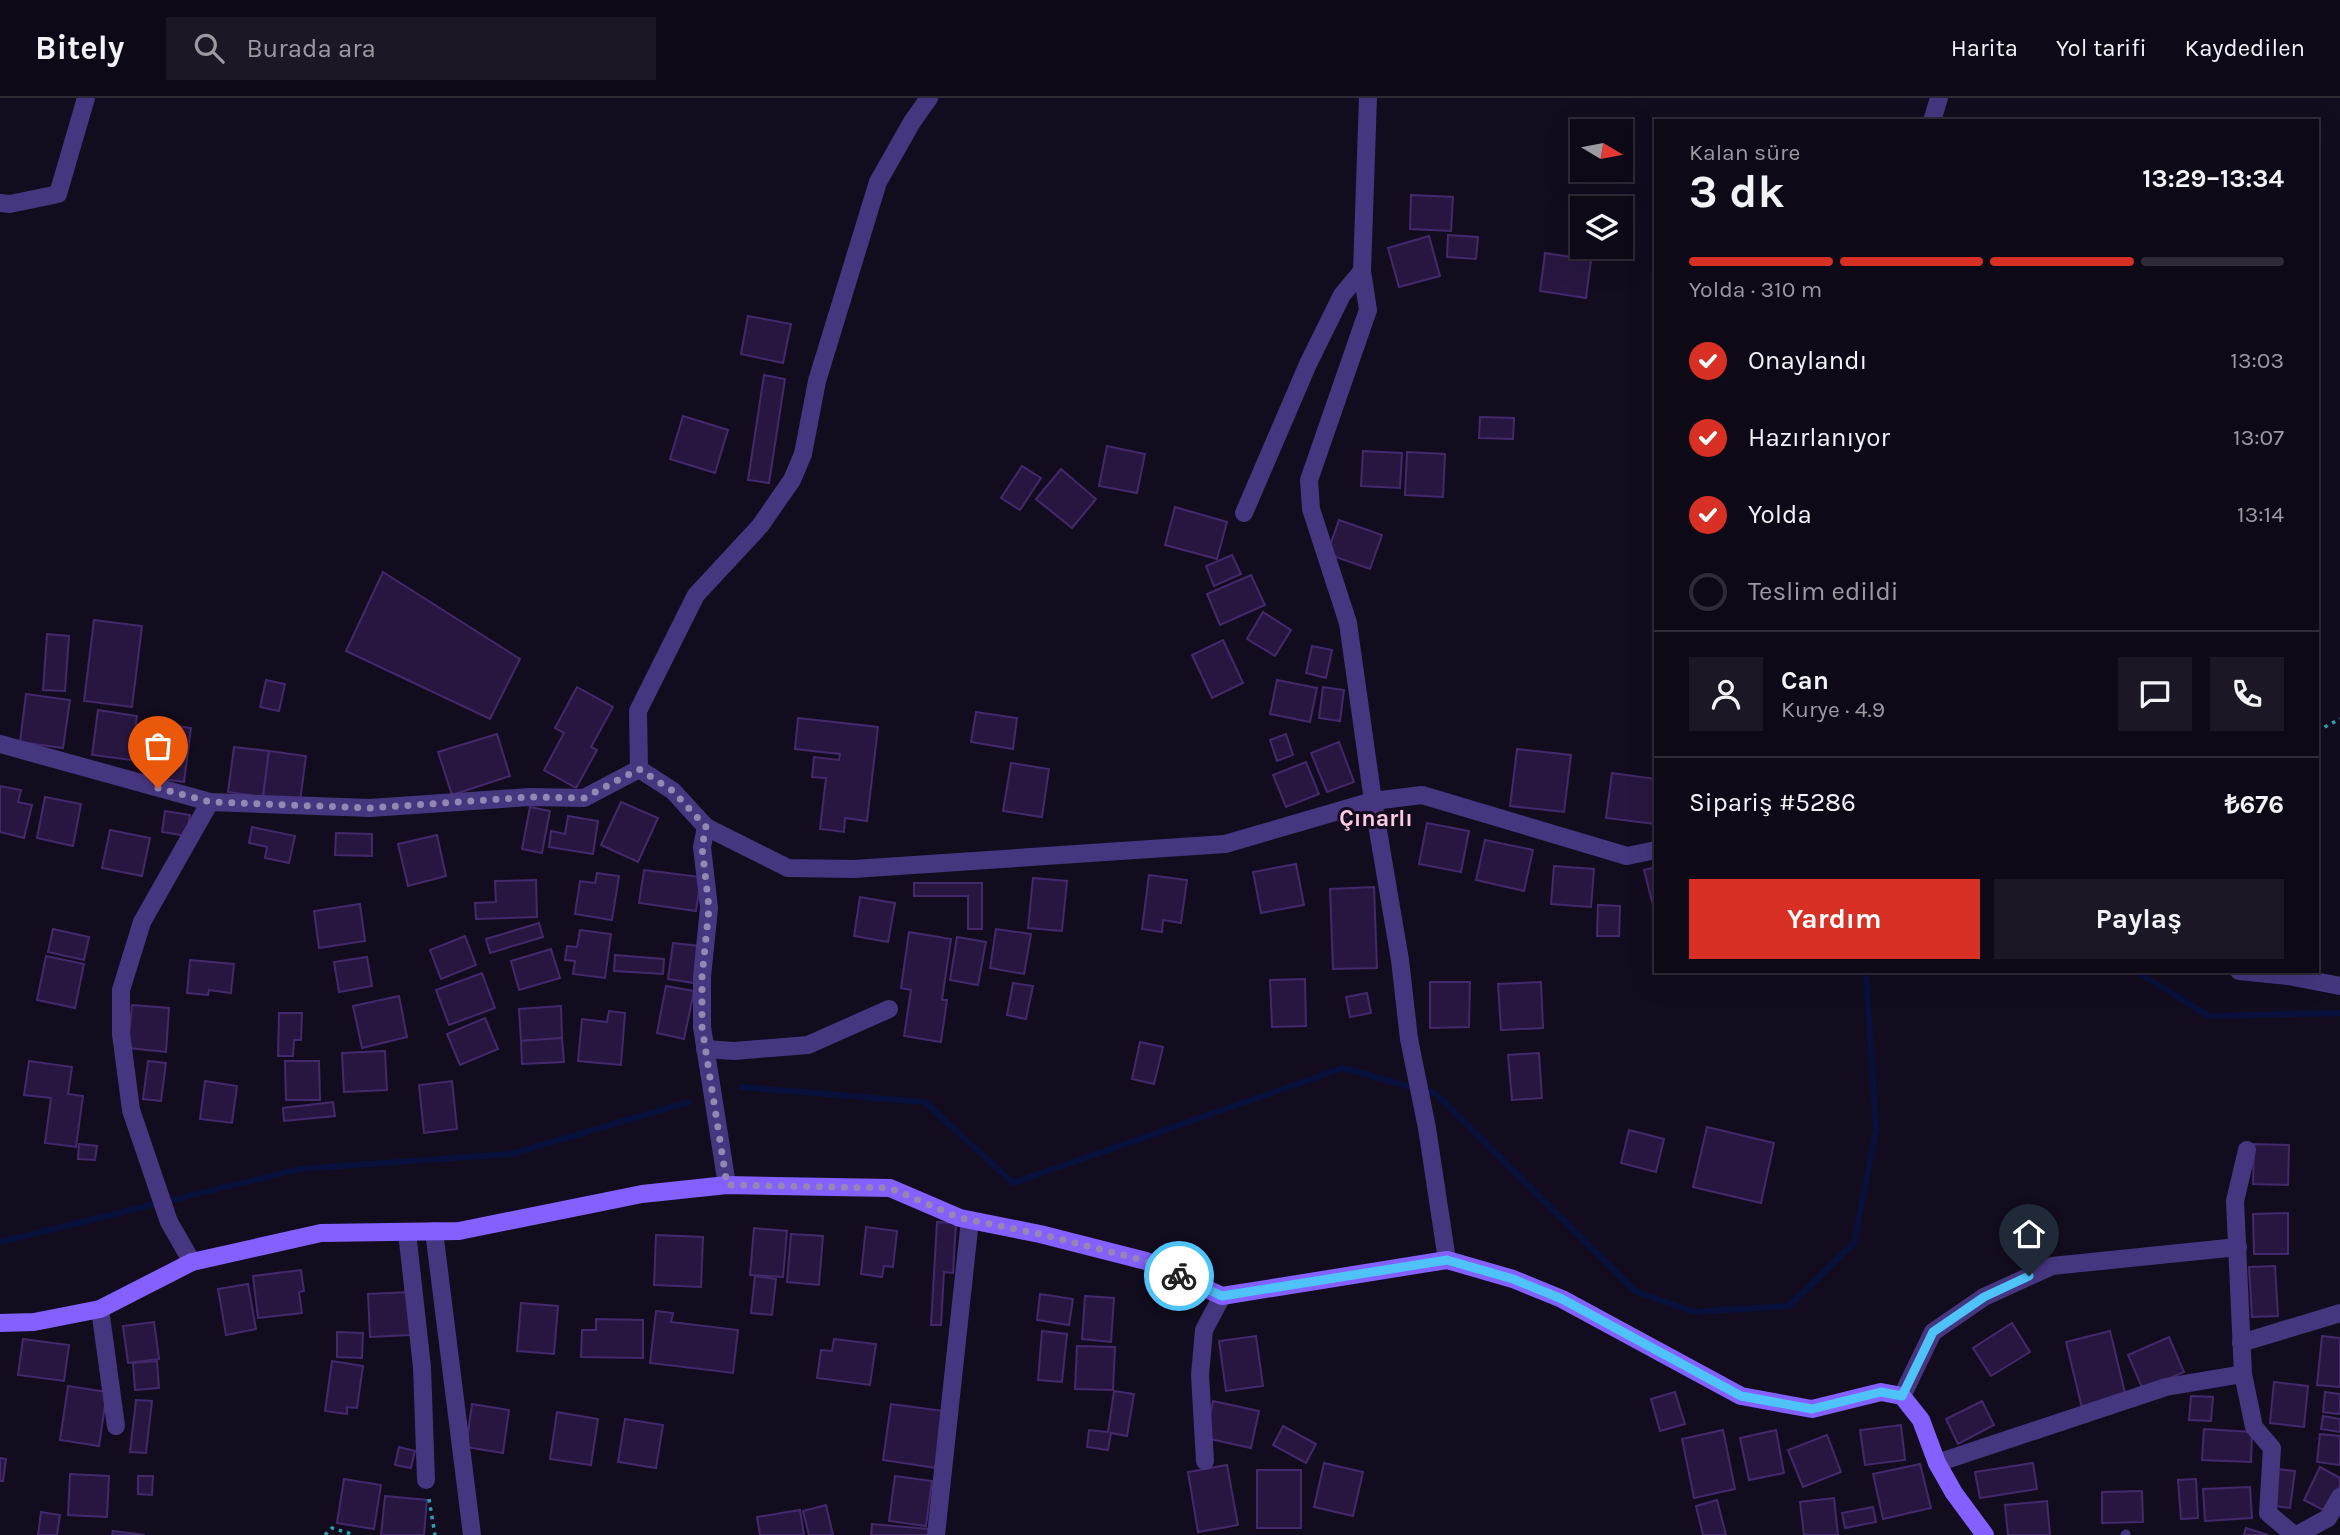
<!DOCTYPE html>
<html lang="tr">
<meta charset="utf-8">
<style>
:root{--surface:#0e0917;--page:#1c1724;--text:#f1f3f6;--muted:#9b9aa1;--line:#2e2a36;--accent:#d93025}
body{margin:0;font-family:Karla,sans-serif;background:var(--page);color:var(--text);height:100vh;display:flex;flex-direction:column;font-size:26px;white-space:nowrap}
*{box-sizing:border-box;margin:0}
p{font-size:23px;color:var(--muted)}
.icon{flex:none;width:38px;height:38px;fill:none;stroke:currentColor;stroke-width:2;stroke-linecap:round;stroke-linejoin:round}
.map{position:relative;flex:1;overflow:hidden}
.drawer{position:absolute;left:1654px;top:21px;width:665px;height:854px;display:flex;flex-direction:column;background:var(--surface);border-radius:0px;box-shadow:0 7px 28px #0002,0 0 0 2px var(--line)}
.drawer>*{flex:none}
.needle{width:46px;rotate:100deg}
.tools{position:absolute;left:1570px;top:21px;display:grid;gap:14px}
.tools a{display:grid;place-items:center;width:63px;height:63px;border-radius:0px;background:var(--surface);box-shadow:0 7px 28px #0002,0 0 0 2px var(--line);font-size:35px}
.pin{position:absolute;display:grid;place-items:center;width:60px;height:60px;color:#fff;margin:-72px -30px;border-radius:50% 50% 50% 0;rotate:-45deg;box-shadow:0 0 7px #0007}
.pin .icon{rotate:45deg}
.courier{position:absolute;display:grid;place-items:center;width:70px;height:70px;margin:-35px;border:5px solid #4fc3f7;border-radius:50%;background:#fff;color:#222;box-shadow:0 2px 9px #0007}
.headline em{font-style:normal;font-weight:700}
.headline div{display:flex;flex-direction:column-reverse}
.headline{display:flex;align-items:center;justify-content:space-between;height:119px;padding:0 35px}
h1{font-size:46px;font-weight:700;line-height:52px}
.bar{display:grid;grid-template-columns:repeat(4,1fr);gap:10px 7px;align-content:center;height:84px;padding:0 35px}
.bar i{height:9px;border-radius:5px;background:var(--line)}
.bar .current{background:var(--accent)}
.bar p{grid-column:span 4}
.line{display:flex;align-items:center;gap:18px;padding:0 35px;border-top:2px solid var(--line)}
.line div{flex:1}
.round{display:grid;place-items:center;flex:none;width:74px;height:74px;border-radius:0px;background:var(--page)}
ol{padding:0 35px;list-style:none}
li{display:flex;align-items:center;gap:21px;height:77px}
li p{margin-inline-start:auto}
li .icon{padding:7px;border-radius:50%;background:var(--accent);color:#fff;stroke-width:4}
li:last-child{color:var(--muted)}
li i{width:38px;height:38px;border:4px solid var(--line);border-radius:50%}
.cta{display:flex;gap:14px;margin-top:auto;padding:14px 35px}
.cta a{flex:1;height:80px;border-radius:0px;background:var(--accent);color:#fff;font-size:28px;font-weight:700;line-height:80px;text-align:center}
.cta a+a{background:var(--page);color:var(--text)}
header{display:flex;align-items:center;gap:42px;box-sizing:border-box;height:98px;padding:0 35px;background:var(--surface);border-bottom:2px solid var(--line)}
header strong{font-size:33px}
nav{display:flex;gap:38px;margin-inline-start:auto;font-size:24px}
.search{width:490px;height:63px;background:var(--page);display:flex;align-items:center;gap:18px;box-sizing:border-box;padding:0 24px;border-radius:0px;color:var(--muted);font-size:26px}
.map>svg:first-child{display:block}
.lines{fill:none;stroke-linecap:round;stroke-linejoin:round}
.stream{stroke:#08113c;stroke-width:6}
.building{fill:#271740;stroke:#43296c;stroke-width:2}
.path{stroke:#2ba0b2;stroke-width:3.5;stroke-dasharray:3.5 5;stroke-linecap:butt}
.lane{stroke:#46367f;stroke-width:9}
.street{stroke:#46367f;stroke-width:18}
.secondary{stroke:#8360ff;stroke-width:18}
.done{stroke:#9487b1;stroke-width:7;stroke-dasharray:0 12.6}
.route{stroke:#4fc3f7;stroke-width:9}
.labels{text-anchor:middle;stroke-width:6;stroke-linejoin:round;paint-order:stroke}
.quarter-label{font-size:23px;font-weight:bold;fill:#ffcbe2;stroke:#130c1f}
</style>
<header>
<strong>Bitely</strong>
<div class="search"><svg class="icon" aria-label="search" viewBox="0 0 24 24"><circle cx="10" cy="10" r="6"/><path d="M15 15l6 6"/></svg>Burada ara</div>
<nav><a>Harita</a><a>Yol tarifi</a><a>Kaydedilen</a></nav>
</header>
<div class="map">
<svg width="2340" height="1437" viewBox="0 0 2340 1437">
<rect width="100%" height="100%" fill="#130c1f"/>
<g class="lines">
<!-- stream -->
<g class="stream">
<polyline points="2136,873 2209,918 2340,915"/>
<polyline points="741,989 925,1004 1013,1085 1343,970 1436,996 1635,1193 1694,1214 1789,1208 1854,1145 1876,1032 1866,873"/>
<polyline points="0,1144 299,1071 511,1056 689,1004"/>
</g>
</g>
<!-- building -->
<g class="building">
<polygon points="1411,97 1453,99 1451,133 1410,131"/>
<polygon points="1448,137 1478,139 1476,161 1447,159"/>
<polygon points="1429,138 1440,178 1399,189 1388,150"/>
<polygon points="1545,155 1591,162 1586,200 1540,193"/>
<polygon points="748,218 791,226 783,265 741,256"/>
<polygon points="764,277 785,281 769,385 748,382"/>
<polygon points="683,318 728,332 715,375 670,361"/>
<polygon points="1480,319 1514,320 1513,341 1479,340"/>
<polygon points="1107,348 1145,356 1137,395 1099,388"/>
<polygon points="1363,353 1402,355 1400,390 1361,388"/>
<polygon points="1407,354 1445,356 1443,399 1405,397"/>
<polygon points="1022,368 1041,380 1020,412 1001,400"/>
<polygon points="1061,371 1096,401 1072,430 1036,401"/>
<polygon points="1175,409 1227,424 1217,461 1165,447"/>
<polygon points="1339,422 1382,437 1370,471 1327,456"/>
<polygon points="1232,457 1241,476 1214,488 1206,468"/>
<polygon points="383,474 520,561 490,621 346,553"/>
<polygon points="1251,477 1265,507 1220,527 1207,496"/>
<polygon points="1263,514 1291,532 1275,558 1247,541"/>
<polygon points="94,522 142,528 132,609 84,603"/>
<polygon points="47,536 69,538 65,593 43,592"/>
<polygon points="1223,542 1243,585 1212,600 1192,557"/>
<polygon points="1312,548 1332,552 1326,580 1306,575"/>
<polygon points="266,582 285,586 279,613 260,609"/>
<polygon points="1277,582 1317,590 1310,624 1270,616"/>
<polygon points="577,589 613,609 591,649 597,652 576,690 544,672 564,635 555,630"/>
<polygon points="1323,589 1344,592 1340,623 1319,620"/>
<polygon points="26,596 70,602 63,650 20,644"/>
<polygon points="98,612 137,618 131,662 92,657"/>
<polygon points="976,614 1017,620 1013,651 971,644"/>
<polygon points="798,620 878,629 867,723 845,720 844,734 820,731 826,680 812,679 814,659 839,662 840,656 795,651"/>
<polygon points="156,625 191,630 184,684 149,679"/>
<polygon points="497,636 510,678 452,697 438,654"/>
<polygon points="1286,636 1293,657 1277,663 1270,642"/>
<polygon points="1339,644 1354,684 1327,694 1311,655"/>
<polygon points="234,649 269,653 263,699 228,694"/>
<polygon points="1517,651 1571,657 1564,714 1510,708"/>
<polygon points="269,653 306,658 300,704 263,699"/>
<polygon points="1306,664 1319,696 1286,709 1273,677"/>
<polygon points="1011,665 1049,671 1042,719 1003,713"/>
<polygon points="1612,675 1656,681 1656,726 1606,720"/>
<polygon points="0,688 21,692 18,704 32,707 24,740 0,734"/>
<polygon points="45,699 81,706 73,748 37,740"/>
<polygon points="621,704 658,720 638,764 601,747"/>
<polygon points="530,709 550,713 542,755 522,751"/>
<polygon points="165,713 190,717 187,738 162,734"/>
<polygon points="568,718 598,723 593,756 549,749 551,733 565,736"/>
<polygon points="1427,725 1469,733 1461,774 1419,766"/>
<polygon points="252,729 295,738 289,765 265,760 267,749 249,745"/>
<polygon points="110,732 150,740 142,778 102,770"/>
<polygon points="336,735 372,736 372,758 335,757"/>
<polygon points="437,737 446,778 408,788 398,746"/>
<polygon points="1485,742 1533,752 1524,793 1476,782"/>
<polygon points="1296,766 1304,807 1261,815 1253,774"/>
<polygon points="1554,768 1594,771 1591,809 1551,806"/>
<polygon points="1656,769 1656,810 1654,811 1644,772"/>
<polygon points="644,772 701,779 696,813 639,805"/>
<polygon points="597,775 619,778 612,822 575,816 580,783 595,785"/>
<polygon points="1149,777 1187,782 1181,825 1163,822 1162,834 1142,831"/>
<polygon points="1033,780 1067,783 1062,833 1028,830"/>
<polygon points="536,782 537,819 476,821 475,805 496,804 495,783"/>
<polygon points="914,785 982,785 982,831 968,831 968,798 914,798"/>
<polygon points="1374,789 1377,870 1333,871 1330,791"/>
<polygon points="860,799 895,805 888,844 854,838"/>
<polygon points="360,806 365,843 319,850 314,813"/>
<polygon points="1598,807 1620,808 1619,838 1597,838"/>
<polygon points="539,825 543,839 490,855 486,841"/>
<polygon points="53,831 89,839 84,862 48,854"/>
<polygon points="996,831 1031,836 1024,876 990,870"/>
<polygon points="580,832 611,836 605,880 573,876 575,863 565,862 567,848 577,849"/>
<polygon points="909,834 951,841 942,902 947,902 941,944 904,938 911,892 901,890"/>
<polygon points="465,838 476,867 441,881 430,852"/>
<polygon points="957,839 986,844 978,887 950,882"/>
<polygon points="673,845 699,848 694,885 668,881"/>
<polygon points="551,851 560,880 519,892 511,863"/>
<polygon points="615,857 664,861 663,876 614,873"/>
<polygon points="46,858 84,866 75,910 37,902"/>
<polygon points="367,859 372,888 339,894 334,864"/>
<polygon points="190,862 234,866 231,895 209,892 208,897 187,895"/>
<polygon points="482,875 495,910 449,927 436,892"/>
<polygon points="1305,881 1306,928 1272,929 1270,882"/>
<polygon points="1430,884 1470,884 1469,929 1430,930"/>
<polygon points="1541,884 1543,930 1501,932 1498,886"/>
<polygon points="1013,885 1033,888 1026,921 1007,917"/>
<polygon points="666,888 694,893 684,941 657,935"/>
<polygon points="1367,895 1371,915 1350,919 1346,899"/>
<polygon points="399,898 407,939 362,950 353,908"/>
<polygon points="132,907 169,910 166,954 128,950"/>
<polygon points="561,908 562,940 521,943 519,911"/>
<polygon points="609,913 625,915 621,967 578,963 582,921 607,924"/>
<polygon points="279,915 302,915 301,942 294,942 293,958 278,958"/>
<polygon points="485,920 498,951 460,967 447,936"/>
<polygon points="562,940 564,964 522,966 521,943"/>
<polygon points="1140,944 1163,949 1154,986 1132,981"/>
<polygon points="385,953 387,992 344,994 342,955"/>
<polygon points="1539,955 1542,1000 1512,1002 1508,957"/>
<polygon points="29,963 72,969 68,996 83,998 76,1049 45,1045 51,1000 24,997"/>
<polygon points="148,963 166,965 161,1003 143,1001"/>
<polygon points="285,963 319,963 320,1002 286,1002"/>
<polygon points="205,983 237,988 232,1025 200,1021"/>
<polygon points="452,983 457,1031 424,1035 419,987"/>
<polygon points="333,1004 335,1018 284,1023 283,1010"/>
<polygon points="1707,1029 1774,1045 1761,1105 1693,1089"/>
<polygon points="1629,1032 1664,1041 1656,1074 1621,1065"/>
<polygon points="79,1046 97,1048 95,1062 78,1061"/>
<polygon points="2254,1046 2289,1047 2288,1087 2253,1086"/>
<polygon points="2288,1115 2288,1156 2254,1156 2253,1116"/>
<polygon points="937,1124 956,1125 953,1175 944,1174 941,1227 931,1227"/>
<polygon points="866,1129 897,1133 893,1169 884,1168 882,1179 861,1176"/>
<polygon points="754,1130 787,1133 783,1179 750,1177"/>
<polygon points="791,1136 823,1138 819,1187 787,1184"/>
<polygon points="656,1137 703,1139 701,1189 654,1187"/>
<polygon points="2275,1168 2278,1218 2252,1219 2249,1169"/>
<polygon points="301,1172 304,1193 299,1194 302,1215 258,1220 253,1178"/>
<polygon points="755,1178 776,1181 772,1217 751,1215"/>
<polygon points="248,1186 256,1231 226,1237 218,1191"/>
<polygon points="409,1194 411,1237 370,1239 368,1196"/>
<polygon points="1040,1196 1073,1201 1069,1227 1037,1222"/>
<polygon points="1085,1198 1114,1200 1111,1244 1082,1241"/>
<polygon points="521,1205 558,1208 554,1256 517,1253"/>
<polygon points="656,1213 673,1215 671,1224 738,1232 733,1275 650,1265"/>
<polygon points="596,1221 643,1222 643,1260 581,1259 582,1232 596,1232"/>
<polygon points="154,1224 159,1261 128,1265 123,1228"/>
<polygon points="2012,1225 2030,1254 1991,1278 1973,1250"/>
<polygon points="1042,1233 1067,1236 1062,1284 1038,1282"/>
<polygon points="2110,1233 2126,1299 2082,1310 2066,1244"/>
<polygon points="337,1234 363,1235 362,1260 337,1259"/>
<polygon points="1256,1238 1263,1288 1226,1293 1219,1243"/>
<polygon points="2322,1238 2340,1240 2340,1289 2317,1287"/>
<polygon points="2169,1239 2184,1274 2143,1292 2128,1257"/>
<polygon points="23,1241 69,1247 64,1283 18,1277"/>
<polygon points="834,1241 876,1246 870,1287 817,1280 821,1252 832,1253"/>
<polygon points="1077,1248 1115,1249 1113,1292 1075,1291"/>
<polygon points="157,1263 159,1290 135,1292 133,1265"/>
<polygon points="332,1263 363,1268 357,1310 347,1309 347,1316 325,1313"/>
<polygon points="2274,1284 2308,1288 2304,1329 2270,1325"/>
<polygon points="68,1288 107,1294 99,1348 60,1342"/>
<polygon points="1114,1293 1134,1296 1127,1338 1111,1335 1108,1352 1087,1349 1089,1332 1108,1334"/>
<polygon points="1675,1294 1685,1326 1660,1333 1651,1301"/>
<polygon points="2325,1294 2340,1296 2340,1316 2323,1314"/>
<polygon points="2191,1298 2213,1299 2211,1323 2189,1322"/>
<polygon points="136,1302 152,1303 146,1355 130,1354"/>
<polygon points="1213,1303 1259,1313 1251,1350 1205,1340"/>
<polygon points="1982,1303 1994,1327 1958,1346 1946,1321"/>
<polygon points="472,1306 509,1312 503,1355 466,1349"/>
<polygon points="891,1306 944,1313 936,1370 883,1362"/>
<polygon points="557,1314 598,1321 591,1367 550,1361"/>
<polygon points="2323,1318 2340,1321 2340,1334 2321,1331"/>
<polygon points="625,1321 663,1327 656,1370 618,1364"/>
<polygon points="1901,1327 1905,1362 1865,1367 1860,1332"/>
<polygon points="1283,1328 1316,1346 1306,1365 1273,1347"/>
<polygon points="2204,1331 2252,1334 2251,1364 2202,1362"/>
<polygon points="1723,1332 1735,1391 1694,1400 1682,1341"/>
<polygon points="1776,1332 1784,1375 1749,1382 1740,1340"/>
<polygon points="2320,1336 2340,1338 2340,1367 2317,1364"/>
<polygon points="1827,1337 1841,1374 1803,1389 1788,1352"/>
<polygon points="399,1349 415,1353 411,1370 395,1367"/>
<polygon points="0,1360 6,1361 3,1383 0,1383"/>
<polygon points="1324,1365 1363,1374 1353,1418 1314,1409"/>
<polygon points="2033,1365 2037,1391 1980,1400 1975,1374"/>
<polygon points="1920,1366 1931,1410 1883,1421 1873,1376"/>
<polygon points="1227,1367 1238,1427 1198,1434 1188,1374"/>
<polygon points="2320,1369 2340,1380 2340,1388 2327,1414 2304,1402"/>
<polygon points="2277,1371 2295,1373 2290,1410 2274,1408"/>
<rect x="1257" y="1372" width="44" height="58"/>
<polygon points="70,1376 109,1378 107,1419 68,1417"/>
<polygon points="138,1378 153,1378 152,1397 138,1396"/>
<polygon points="895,1378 932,1383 926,1428 889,1423"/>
<polygon points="344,1381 381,1387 374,1431 337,1425"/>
<polygon points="2196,1381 2198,1420 2181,1421 2178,1382"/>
<polygon points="2250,1389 2252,1420 2205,1423 2203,1391"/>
<polygon points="2142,1393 2143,1424 2102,1425 2102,1394"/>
<polygon points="385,1398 427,1402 424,1437 381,1437"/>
<polygon points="1834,1400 1838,1437 1804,1437 1800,1404"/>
<polygon points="1717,1402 1726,1437 1703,1437 1696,1408"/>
<polygon points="2047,1403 2050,1437 2008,1437 2005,1407"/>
<polygon points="826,1407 833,1437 809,1437 803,1413"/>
<polygon points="1873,1409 1876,1424 1845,1430 1842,1415"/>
<polygon points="800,1412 804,1437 760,1437 757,1419"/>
<polygon points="41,1414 60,1417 57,1437 38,1437"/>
<polygon points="872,1426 929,1431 929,1437 871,1437"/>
<polygon points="2246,1430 2268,1437 2244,1437"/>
<polygon points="113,1433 145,1437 112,1437"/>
</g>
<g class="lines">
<!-- path -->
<g class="path">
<polyline points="2317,633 2340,621"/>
<polyline points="429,1401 435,1437"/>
<polyline points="325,1437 332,1430 355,1437"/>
</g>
<!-- lane -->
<polyline class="lane" points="2125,1437 2126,1436"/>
<!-- street -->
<g class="street">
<polyline points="1368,0 1362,173 1368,212 1309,382 1311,411 1348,525 1373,703 1400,862 1409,941 1427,1030 1447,1162"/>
<polyline points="1932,23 1939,0"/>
<polyline points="0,105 10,106 58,96 86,0"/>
<polyline points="1244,415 1308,266 1342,197 1362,173"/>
<polyline points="0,646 210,704 370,710 530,699 584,700 639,671"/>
<polyline points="639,671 673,693 706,729 788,770 854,771 1225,746 1373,703 1422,697 1627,758 1656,752"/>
<polyline points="639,671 638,613 696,497 760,428 792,382 803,356 817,283 878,84 912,24 929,0"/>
<polyline points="706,729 702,749 709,810 702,879 702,929 727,1087"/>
<polyline points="2239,873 2288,878 2340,888"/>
<polyline points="705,951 734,953 808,947 889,911"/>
<polyline points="2247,1052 2235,1103 2243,1276 2254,1329 2272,1350 2268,1415 2294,1437"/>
<polyline points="434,1133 472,1437"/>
<polyline points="407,1134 422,1269 426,1382"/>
<polyline points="192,1164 169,1124 131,1012 121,936 121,892 142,824 210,704"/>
<polyline points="100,1211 116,1328"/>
<polyline points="2241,1245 2340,1215"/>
<polyline points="1902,1298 1933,1234 1984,1199 2052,1168 2238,1149"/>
<polyline points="1205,1363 1200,1277 1204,1232 1222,1198"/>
<polyline points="1937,1365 2166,1289 2243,1276"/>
<polyline points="936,1437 970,1122"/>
<polyline points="2297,1437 2328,1420 2340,1399"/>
</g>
<!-- secondary -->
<polyline class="secondary" points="0,1225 34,1224 100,1211 192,1164 321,1135 459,1133 642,1096 727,1087 890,1090 960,1120 1040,1136 1146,1163 1222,1198 1447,1162 1513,1181 1562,1201 1741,1298 1812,1311 1881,1294 1902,1298 1921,1322 1937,1365 1954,1395 1985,1437"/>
</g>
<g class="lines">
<!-- done -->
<polyline class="done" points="158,690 210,704 370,710 530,699 584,700 639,671 673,693 706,729 702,749 709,810 702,879 702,929 727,1087 890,1090 960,1120 1040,1136 1146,1163 1179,1178"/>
<!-- route -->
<polyline class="route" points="1179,1178 1222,1198 1447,1162 1513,1181 1562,1201 1741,1298 1812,1311 1881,1294 1902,1298 1933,1234 1984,1199 2029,1178"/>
</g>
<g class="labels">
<!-- quarter labels -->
<g class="quarter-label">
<text x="1376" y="728">Çınarlı</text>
</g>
</g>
</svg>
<div class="tools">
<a><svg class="needle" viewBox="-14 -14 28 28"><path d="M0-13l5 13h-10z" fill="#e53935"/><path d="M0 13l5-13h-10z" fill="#9b9aa1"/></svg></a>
<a><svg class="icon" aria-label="layers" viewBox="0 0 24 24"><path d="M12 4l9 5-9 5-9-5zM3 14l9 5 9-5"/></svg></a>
</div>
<div class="pin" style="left:158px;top:690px;background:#ea580c"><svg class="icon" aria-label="bag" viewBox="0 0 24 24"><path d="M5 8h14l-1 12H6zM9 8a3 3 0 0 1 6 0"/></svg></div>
<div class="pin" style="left:2029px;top:1178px;background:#1f2937"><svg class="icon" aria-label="home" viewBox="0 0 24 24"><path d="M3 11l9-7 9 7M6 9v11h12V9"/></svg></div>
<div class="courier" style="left:1179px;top:1178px"><svg class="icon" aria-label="bike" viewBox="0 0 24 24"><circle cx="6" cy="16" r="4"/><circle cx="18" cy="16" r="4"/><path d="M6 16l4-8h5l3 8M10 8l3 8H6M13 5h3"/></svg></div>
<section class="drawer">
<div class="headline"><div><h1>3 dk</h1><p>Kalan süre</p></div><em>13:29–13:34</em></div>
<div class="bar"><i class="current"></i><i class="current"></i><i class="current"></i><i></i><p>Yolda · 310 m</p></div>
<ol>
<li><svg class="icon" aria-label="check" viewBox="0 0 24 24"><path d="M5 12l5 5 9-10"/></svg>Onaylandı<p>13:03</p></li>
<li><svg class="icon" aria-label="check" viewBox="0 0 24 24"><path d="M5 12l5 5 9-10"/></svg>Hazırlanıyor<p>13:07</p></li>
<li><svg class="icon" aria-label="check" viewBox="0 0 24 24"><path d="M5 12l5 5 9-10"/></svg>Yolda<p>13:14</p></li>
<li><i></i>Teslim edildi</li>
</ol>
<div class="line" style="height:126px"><a class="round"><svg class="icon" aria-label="person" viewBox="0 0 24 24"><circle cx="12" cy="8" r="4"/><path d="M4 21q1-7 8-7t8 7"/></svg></a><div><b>Can</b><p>Kurye · 4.9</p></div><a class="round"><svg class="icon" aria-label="chat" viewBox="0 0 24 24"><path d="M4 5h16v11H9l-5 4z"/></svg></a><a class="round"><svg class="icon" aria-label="phone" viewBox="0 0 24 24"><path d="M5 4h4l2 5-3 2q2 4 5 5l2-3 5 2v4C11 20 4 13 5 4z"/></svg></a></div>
<div class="line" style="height:91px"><div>Sipariş #5286</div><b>₺676</b></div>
<div class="cta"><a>Yardım</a><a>Paylaş</a></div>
</section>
</div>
